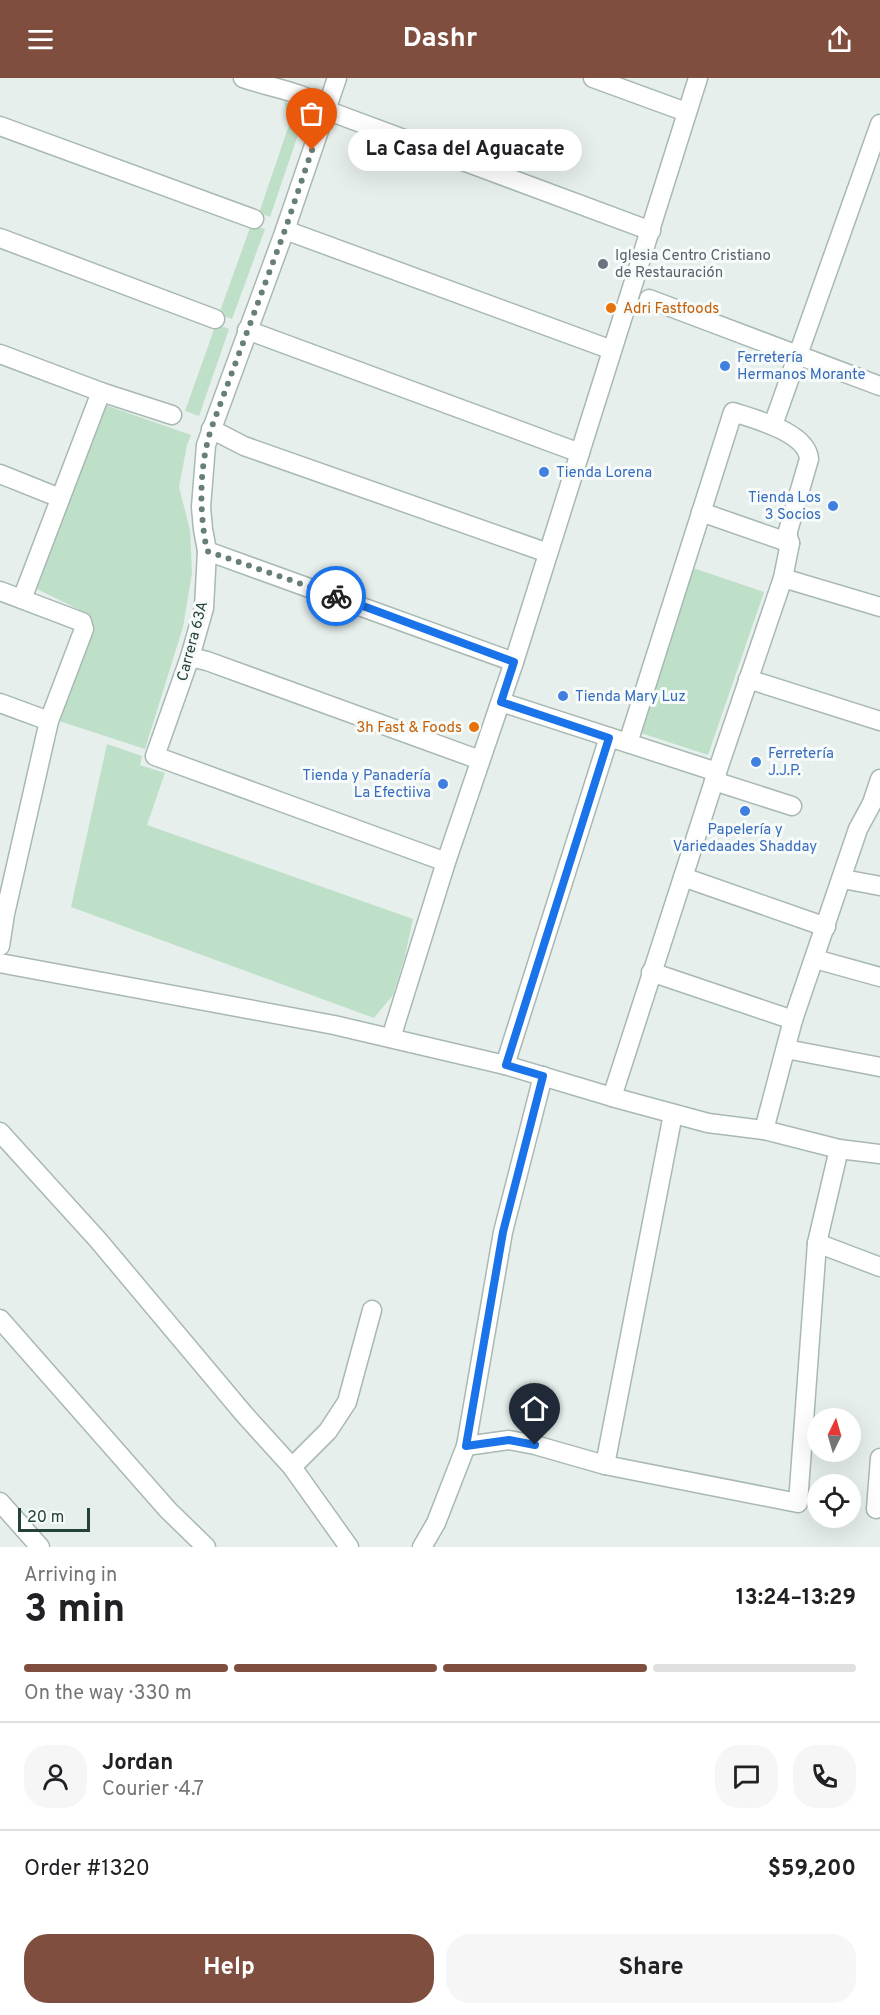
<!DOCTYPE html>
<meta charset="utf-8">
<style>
:root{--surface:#fff;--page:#f6f6f6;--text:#202124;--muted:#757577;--line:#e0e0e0;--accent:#7f4e3f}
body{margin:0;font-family:Overpass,sans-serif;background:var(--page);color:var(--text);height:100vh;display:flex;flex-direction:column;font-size:22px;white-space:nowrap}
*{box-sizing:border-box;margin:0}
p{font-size:20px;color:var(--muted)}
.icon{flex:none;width:33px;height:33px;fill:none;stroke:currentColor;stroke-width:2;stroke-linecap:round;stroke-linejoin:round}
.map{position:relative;height:1469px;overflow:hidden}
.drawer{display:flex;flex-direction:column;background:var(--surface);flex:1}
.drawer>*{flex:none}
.needle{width:39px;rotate:5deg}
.fabs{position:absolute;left:807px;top:1330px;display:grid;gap:12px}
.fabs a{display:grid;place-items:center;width:54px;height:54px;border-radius:50%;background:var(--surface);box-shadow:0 6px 24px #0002;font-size:30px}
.scale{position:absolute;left:18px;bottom:15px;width:72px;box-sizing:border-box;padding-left:6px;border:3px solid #24423a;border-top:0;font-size:16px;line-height:21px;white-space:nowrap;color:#24423a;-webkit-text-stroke:4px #f7fbf9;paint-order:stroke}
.pin{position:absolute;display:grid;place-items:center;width:51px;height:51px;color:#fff;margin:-62px -26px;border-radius:50% 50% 50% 0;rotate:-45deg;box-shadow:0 0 6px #0007}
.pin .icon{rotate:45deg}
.courier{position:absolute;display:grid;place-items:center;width:60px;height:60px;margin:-30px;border:4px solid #1a73e8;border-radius:50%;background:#fff;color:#222;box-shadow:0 2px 8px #0007}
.bubble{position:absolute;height:42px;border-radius:21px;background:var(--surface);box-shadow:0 6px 24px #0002;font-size:20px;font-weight:700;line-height:42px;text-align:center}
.head em{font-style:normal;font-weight:700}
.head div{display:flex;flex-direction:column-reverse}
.head{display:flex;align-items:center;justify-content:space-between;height:102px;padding:0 24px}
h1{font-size:39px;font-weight:700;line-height:45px}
.bar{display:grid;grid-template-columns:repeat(4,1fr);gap:9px 6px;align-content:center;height:72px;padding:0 24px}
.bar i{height:8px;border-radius:4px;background:var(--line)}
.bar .on{background:var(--accent)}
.bar p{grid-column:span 4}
.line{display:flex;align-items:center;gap:15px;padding:0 24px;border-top:2px solid var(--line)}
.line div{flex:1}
.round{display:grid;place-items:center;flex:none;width:63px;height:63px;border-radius:24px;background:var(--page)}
.button{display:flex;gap:12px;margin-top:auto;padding:12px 24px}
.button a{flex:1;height:69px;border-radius:24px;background:var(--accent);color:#fff;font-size:24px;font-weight:700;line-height:69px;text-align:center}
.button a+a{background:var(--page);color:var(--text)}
header{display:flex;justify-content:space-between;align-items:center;height:78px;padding:0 24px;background:var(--accent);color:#fff;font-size:27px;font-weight:700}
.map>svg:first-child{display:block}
.green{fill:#bfe0c8}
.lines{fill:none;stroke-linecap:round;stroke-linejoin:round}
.street-casing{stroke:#a8b8b2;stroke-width:21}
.street{stroke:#fff;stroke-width:18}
.done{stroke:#687f78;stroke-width:6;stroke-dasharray:0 10.8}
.route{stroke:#1a73e8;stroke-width:8}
.worship-dot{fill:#6b7280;stroke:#f7fbf9;stroke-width:2}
.food-dot{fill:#e8710a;stroke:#f7fbf9;stroke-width:2}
.shop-dot{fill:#3f7fe0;stroke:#f7fbf9;stroke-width:2}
.labels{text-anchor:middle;stroke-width:6;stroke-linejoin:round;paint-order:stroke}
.worship-label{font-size:15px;fill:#5b616d;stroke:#f7fbf9;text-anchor:start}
.food-label{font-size:15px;fill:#c56008;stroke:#f7fbf9;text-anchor:start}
.shop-label{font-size:15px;fill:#366cbe;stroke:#f7fbf9;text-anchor:start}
.street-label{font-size:15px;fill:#24423a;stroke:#f7fbf9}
</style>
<header><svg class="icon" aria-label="menu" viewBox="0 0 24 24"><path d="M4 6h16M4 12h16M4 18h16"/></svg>Dashr<svg class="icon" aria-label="share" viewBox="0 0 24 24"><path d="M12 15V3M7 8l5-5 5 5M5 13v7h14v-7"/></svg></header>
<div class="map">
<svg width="880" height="1469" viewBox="0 0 880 1469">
<rect width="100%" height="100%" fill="#e6efeb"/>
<!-- green -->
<g class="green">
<path d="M284 23C296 30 300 34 301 48L270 139 259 135 290 44Z"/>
<polygon points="251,147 265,151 232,241 219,236"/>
<polygon points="216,246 229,251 199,338 185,333"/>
<polygon points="105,327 191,357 187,367 179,409 190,452 192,495 183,549 145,671 59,643 91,546 84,534 37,511"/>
<polygon points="693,490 764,514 708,677 638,654"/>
<polygon points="107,666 142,678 140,687 165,695 147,747 413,841 405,878 393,917 374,940 71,829"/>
</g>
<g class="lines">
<defs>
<g id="street">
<path d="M243 0C274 11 298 12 327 30"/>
<polyline points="337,0 285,152 206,367 201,429 203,451 207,473 204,530 190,579 155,678 446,784"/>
<polyline points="593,0 686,34"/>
<polyline points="326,32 651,153"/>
<polyline points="0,48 254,141"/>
<polyline points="285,152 612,272"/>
<polyline points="0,160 215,241"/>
<polyline points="649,221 880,308"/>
<polyline points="247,252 580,375"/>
<polyline points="0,276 101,314 172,337"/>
<polyline points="773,347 880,46"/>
<polyline points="211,351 244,368 548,475"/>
<polyline points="0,396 60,420"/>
<polyline points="701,434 790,465"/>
<polyline points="207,473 514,584"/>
<polyline points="783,500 880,529"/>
<polyline points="0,513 82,544 84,551 49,643 5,836 0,868"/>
<polyline points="22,521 101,314"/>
<polyline points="190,579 207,583 480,682"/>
<polyline points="748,601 880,643"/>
<polyline points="501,624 717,694"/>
<polyline points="0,625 49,643"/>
<polyline points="714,703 792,728"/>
<polyline points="683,799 826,849"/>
<polyline points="843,801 880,808"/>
<polyline points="815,881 880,899"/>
<polyline points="0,885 334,947 505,987 612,1019 708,1045 764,1052 839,1071 880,1076"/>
<polyline points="651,894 793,942"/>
<polyline points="391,960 446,784 514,584 698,0"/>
<polyline points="786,971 880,989"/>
<polyline points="505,987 609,659"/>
<path d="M612 1019 717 694 783 500 790 465 788 459V453L809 381C807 354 754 341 733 334L628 665"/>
<polyline points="764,1052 793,942 858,751 872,725 880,701"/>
<polyline points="0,1054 98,1162 244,1336 292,1389 349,1469"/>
<polyline points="817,1165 880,1189"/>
<polyline points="0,1241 168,1432 206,1469"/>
<polyline points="466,1368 509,1362 535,1367 605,1387 798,1425 817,1165 839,1071"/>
<polyline points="605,1387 673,1036"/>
<polyline points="292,1389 328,1353 347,1324 372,1232"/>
<polyline points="0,1424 40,1469"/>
<polyline points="876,1431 880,1380"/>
<polyline points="422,1469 436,1445 466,1368 503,1154 543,998"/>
</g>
</defs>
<!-- street casing -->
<use href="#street" class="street-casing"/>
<!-- street -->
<use href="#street" class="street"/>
</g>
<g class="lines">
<!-- done -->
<path class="done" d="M312 72 285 152 211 351C199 390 199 433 207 473L336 518"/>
<!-- route -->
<polyline class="route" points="336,518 514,584 501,624 609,660 506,987 543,998 503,1154 466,1368 509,1362 535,1367"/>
</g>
<!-- markers -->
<circle class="worship-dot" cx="603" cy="186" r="6"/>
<g class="food-dot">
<circle cx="611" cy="230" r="6"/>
<circle cx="474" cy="649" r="6"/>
</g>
<g class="shop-dot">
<circle cx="725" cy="288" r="6"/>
<circle cx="544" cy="394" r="6"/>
<circle cx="833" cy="428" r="6"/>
<circle cx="563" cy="618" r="6"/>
<circle cx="756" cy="684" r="6"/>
<circle cx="443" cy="706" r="6"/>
<circle cx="745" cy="733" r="6"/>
</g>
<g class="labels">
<!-- worship labels -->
<g class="worship-label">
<text x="615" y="182">Iglesia Centro Cristiano<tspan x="615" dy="17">de Restauración</tspan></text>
</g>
<!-- food labels -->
<g class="food-label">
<text x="623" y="235">Adri Fastfoods</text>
<text x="462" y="654" text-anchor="end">3h Fast &amp; Foods</text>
</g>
<!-- shop labels -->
<g class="shop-label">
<text x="737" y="284">Ferretería<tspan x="737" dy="17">Hermanos Morante</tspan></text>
<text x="556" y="399">Tienda Lorena</text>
<text x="821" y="424" text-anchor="end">Tienda Los<tspan x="821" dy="17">3 Socios</tspan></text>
<text x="575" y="623">Tienda Mary Luz</text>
<text x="768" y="680">Ferretería<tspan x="768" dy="17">J.J.P.</tspan></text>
<text x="431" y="702" text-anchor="end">Tienda y Panadería<tspan x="431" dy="17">La Efectiiva</tspan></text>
<text x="745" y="756" text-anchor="middle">Papelería y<tspan x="745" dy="17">Variedaades Shadday</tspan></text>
</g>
<!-- street labels -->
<g class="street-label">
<text transform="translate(192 563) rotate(-75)" y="5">Carrera 63A</text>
</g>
</g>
</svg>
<div class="fabs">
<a><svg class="needle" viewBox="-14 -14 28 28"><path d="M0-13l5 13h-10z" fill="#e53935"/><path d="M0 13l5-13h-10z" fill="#757577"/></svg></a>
<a><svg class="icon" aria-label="locate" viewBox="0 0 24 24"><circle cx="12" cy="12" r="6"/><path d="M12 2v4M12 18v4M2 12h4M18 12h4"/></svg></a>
</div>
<div class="scale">20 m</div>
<div class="pin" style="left:312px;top:72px;background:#ea580c"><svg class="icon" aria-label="bag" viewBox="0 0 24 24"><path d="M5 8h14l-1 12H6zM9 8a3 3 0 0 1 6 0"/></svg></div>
<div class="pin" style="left:535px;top:1367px;background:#1f2937"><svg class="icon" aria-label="home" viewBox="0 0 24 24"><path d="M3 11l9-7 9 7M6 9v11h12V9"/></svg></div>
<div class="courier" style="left:336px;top:518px"><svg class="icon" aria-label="bike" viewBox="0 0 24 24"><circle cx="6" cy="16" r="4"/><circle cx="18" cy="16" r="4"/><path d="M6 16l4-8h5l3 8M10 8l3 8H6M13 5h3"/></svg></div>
<div class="bubble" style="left:348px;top:51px;width:234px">La Casa del Aguacate</div>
</div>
<section class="drawer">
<div class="head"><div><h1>3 min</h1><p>Arriving in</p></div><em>13:24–13:29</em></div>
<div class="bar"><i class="on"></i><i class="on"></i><i class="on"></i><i></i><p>On the way · 330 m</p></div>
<div class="line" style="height:108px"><a class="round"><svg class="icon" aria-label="person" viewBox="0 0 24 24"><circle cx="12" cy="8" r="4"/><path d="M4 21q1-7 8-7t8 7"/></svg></a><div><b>Jordan</b><p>Courier · 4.7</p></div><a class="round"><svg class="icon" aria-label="chat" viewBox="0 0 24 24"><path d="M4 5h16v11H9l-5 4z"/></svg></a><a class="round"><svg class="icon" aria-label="phone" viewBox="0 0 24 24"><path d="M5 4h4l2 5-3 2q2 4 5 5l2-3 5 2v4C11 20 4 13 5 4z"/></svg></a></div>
<div class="line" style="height:78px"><div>Order #1320</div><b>$59,200</b></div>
<div class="button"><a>Help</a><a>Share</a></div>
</section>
